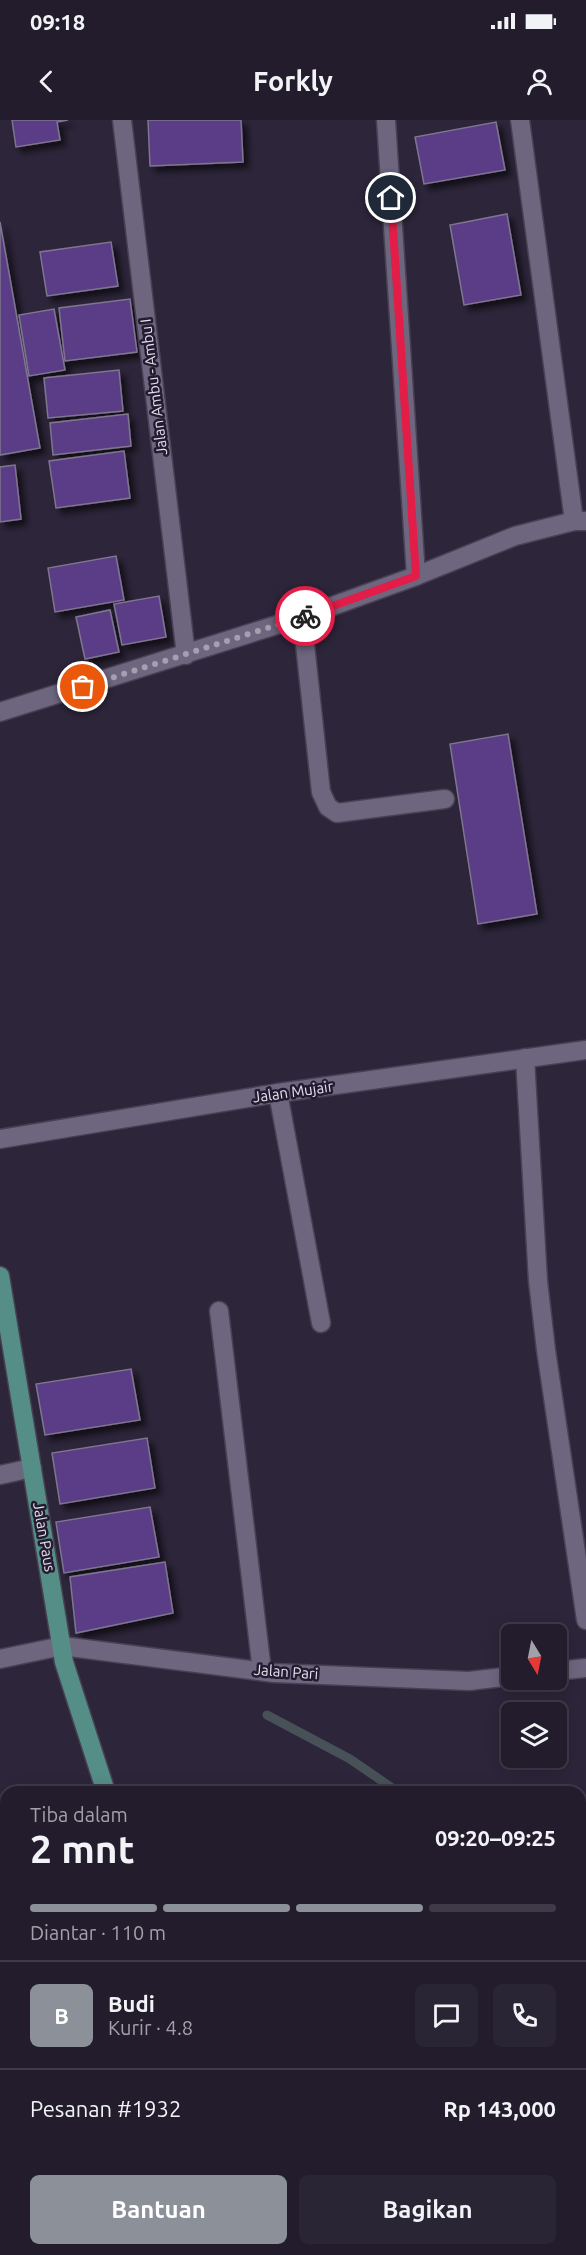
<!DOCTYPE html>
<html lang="id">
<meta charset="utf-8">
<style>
:root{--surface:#221c2c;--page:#2a2534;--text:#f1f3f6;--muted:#a2a1a9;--line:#3f3a48;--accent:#8c9099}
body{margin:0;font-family:Ubuntu,sans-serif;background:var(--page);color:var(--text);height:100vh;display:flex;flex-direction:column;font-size:22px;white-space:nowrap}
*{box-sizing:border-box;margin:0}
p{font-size:20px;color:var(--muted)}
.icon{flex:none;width:33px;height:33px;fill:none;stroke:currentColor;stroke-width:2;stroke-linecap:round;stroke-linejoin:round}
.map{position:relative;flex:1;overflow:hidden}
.side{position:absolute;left:0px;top:1666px;width:586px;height:470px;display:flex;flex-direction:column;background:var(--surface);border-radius:18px 18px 0 0;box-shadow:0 3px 15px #0003,0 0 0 2px var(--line)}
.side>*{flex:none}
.needle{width:39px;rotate:170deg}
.buttons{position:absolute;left:501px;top:1504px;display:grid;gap:12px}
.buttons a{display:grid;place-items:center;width:66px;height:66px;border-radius:9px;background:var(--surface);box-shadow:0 3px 15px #0003,0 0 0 2px var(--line);font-size:30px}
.pin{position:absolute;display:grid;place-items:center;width:51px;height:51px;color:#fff;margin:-26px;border:3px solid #fff;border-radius:50%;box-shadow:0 2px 6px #0007}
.courier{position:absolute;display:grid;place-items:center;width:60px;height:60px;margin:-30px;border:4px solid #e11d48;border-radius:50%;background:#fff;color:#222;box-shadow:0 2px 8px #0007}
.head em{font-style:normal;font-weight:600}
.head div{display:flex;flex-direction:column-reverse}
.head{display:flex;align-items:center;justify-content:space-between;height:102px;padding:0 30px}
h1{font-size:39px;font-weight:600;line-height:45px}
.bar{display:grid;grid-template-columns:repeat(4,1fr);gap:9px 6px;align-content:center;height:72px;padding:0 30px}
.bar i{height:8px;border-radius:4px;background:var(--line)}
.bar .active{background:var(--accent)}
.bar p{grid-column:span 4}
.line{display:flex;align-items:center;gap:15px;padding:0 30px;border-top:2px solid var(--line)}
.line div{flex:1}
.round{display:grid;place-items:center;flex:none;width:63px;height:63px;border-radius:9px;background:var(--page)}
.primary-button{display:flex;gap:12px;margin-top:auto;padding:12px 30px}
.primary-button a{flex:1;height:69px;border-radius:9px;background:var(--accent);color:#fff;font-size:24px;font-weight:600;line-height:69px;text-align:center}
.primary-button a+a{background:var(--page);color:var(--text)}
.status{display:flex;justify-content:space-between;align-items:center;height:42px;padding:0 30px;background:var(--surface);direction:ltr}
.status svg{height:16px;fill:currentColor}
header{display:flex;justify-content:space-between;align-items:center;height:78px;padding:0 30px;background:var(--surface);font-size:27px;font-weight:600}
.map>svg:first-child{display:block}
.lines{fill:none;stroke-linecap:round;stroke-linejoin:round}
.stream{stroke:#475157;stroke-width:9}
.building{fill:#5a3c86;stroke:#7e768e;stroke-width:1.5;filter:url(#shadow)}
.minor-casing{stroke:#474152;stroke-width:21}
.major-casing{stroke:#474152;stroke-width:21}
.minor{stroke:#6e667f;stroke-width:18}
.major{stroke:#548e87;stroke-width:18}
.done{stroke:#a59fb0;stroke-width:6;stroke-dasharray:0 10.8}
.route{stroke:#e11d48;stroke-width:8}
.labels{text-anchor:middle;stroke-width:5;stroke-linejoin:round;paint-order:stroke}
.street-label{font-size:15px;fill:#e5e1ef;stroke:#231c30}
</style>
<div class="status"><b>09:18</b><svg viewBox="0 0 49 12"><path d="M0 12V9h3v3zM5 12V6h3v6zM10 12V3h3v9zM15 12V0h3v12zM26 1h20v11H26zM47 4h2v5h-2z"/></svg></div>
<header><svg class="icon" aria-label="back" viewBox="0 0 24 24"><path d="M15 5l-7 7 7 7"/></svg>Forkly<svg class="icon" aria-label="person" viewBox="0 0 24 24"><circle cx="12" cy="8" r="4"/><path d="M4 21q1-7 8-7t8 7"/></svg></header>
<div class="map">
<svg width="586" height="2135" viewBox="0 0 586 2135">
<defs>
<filter id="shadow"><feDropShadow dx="5.5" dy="5.5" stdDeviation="3" flood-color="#0009"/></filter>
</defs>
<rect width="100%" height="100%" fill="#2d253a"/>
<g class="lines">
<!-- stream -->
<polyline class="stream" points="267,1595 350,1639 398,1672"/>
</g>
<!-- building -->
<g class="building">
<polygon points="12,0 68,0 57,2 60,20 16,27"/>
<polygon points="148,0 241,0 243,42 150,46"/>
<polygon points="496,2 505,50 424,64 415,17"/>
<polygon points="507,94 521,175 464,185 450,105"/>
<polygon points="0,102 40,328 0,335"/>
<polygon points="111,122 118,166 47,176 40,132"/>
<polygon points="130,179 137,232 65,241 59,188"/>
<polygon points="54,189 65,250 29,256 19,195"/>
<polygon points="119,250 123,291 48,298 44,258"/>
<polygon points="128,294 131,326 53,335 50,303"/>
<polygon points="124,331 130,378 56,388 49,341"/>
<polygon points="15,345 21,399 0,402 0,347"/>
<polygon points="116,436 124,480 55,492 48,448"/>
<polygon points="159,476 166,517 122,525 114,484"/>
<polygon points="110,490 119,532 85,539 76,497"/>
<polygon points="508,614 537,794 478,804 450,624"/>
<polygon points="131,1249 140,1300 45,1315 36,1264"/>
<polygon points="147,1318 155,1368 60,1384 52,1333"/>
<polygon points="150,1387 159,1437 64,1453 56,1402"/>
<polygon points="165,1442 173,1493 76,1513 70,1457"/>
</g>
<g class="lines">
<defs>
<g id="minor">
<polyline points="122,0 186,535"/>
<polyline points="386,0 416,456"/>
<polyline points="520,0 574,401"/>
<polyline points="302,497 321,672 328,687 337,693 445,679"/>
<polyline points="0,592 302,497 416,456 515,416 574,401 586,401"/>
<polyline points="525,938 538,1161 546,1230 586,1500"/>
<polyline points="278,973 321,1203"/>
<polyline points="0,1019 278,973 586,930"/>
<polyline points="219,1191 262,1551"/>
<polyline points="0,1355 32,1348"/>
<polyline points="0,1539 62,1526 274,1553 469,1561 512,1556"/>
<polyline points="556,1551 586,1548"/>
<polyline points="580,1844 586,1841"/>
<polyline points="0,2060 6,2059"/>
</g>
<g id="major">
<polyline points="0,1156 64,1542 106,1672"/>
<polyline points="269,2130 271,2135"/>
</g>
</defs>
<!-- minor casing -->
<use href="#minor" class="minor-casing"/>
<!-- major casing -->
<use href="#major" class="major-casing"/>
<!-- minor -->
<use href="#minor" class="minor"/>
<!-- major -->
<use href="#major" class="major"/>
</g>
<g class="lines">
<!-- done -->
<polyline class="done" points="83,567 305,496"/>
<!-- route -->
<polyline class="route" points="305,496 416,456 391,78"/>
</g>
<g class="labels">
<!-- street labels -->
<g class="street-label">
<text transform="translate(154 267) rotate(-97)" y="5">Jalan Ambu - Ambu I</text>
<text transform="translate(293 972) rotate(-8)" y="5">Jalan Mujair</text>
<text transform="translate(44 1417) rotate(80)" y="5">Jalan Paus</text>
<text transform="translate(286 1552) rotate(4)" y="5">Jalan Pari</text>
</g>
</g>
</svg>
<div class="buttons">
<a><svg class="needle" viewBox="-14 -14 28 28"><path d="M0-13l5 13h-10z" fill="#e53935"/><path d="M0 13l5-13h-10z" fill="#a2a1a9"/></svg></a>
<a><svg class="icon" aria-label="layers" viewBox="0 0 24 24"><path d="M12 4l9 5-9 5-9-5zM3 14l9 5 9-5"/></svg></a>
</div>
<div class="pin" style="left:83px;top:567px;background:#ea580c"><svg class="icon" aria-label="bag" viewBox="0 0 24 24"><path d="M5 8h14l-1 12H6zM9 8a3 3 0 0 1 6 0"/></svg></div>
<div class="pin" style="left:391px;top:78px;background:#1f2937"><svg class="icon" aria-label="home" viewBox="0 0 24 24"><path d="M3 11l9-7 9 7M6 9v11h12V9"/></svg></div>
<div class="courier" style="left:305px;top:496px"><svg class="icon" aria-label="bike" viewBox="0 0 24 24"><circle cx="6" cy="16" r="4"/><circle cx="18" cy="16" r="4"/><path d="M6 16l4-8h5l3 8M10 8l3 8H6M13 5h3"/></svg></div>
<section class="side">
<div class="head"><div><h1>2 mnt</h1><p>Tiba dalam</p></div><em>09:20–09:25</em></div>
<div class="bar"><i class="active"></i><i class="active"></i><i class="active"></i><i></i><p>Diantar · 110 m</p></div>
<div class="line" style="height:108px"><b class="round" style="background:var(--accent);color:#fff">B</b><div><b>Budi</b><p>Kurir · 4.8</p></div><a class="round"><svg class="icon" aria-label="chat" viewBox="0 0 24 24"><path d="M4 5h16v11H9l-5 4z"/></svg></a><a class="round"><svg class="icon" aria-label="phone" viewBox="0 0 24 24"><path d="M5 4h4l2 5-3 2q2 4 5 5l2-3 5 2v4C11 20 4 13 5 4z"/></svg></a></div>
<div class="line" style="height:78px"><div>Pesanan #1932</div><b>Rp 143,000</b></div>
<div class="primary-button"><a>Bantuan</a><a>Bagikan</a></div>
</section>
</div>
